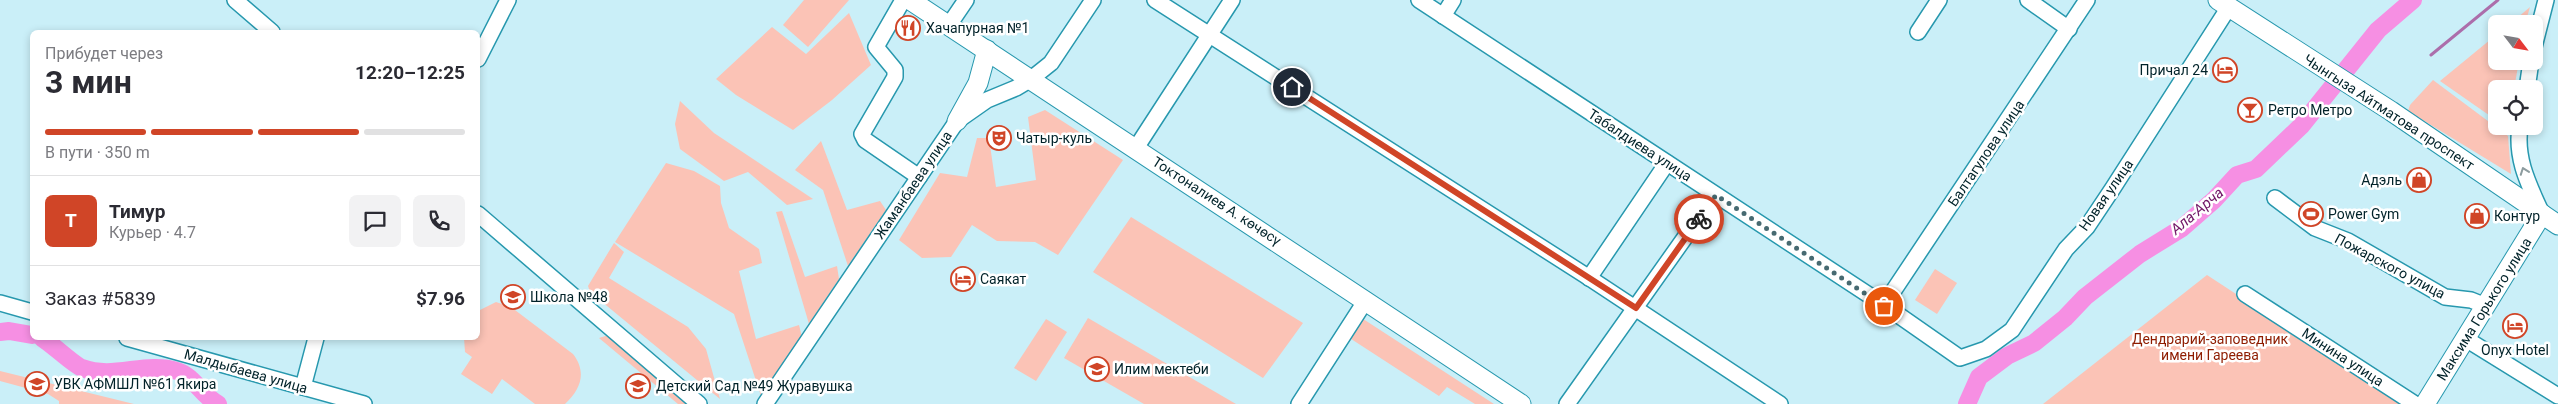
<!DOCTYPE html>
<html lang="ru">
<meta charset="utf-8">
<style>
:root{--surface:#fff;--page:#f2f2f3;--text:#2b2b33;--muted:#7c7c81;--line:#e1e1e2;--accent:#d04527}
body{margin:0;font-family:Roboto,sans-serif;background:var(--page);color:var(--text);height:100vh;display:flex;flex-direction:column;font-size:19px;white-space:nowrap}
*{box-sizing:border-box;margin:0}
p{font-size:16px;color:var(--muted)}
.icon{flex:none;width:28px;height:28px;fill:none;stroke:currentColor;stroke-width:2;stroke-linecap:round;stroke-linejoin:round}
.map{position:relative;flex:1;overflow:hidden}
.side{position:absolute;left:30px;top:30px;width:450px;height:310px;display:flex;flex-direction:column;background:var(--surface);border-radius:8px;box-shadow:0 2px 8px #0003}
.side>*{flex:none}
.needle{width:32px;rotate:121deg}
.tools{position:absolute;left:2488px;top:15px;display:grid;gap:10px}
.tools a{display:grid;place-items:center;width:55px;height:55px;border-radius:8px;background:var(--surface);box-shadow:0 2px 8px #0003;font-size:25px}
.pin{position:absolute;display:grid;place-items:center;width:42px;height:42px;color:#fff;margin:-21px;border:2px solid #fff;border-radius:50%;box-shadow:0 1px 5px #0007}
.courier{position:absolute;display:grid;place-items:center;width:50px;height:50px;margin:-25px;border:4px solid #d04527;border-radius:50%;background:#fff;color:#222;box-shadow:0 1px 6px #0007}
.overview em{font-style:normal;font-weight:700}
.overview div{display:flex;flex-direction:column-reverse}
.overview{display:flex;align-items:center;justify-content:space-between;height:85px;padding:0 15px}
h1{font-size:32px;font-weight:700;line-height:38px}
.bar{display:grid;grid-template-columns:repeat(4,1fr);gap:8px 5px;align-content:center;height:60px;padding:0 15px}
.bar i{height:6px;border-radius:4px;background:var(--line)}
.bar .on{background:var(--accent)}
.bar p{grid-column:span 4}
.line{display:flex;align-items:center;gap:12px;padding:0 15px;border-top:1px solid var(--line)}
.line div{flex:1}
.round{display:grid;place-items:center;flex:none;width:52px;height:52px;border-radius:8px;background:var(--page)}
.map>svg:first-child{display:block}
.green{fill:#fbc3b6}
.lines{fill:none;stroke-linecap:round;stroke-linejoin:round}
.stream{stroke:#ac6eab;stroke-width:3}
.river{stroke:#f68fe3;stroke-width:18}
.minor-casing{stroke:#2798ae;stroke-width:18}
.major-casing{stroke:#2798ae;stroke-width:21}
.minor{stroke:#fff;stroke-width:15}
.major{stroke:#fff;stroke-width:19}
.oneway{stroke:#8d9c9f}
.done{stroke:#476a71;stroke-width:5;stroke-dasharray:0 9}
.route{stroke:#d04527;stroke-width:6}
.labels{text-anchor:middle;stroke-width:5;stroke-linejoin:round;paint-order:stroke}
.poi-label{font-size:14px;fill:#012229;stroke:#fff;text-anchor:start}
.street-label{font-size:14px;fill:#012229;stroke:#fff}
.park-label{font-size:14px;fill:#8e1c00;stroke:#fff}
.water-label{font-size:15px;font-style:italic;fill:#721767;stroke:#fff}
</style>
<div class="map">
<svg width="2558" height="404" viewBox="0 0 2558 404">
<rect width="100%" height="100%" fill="#caeff8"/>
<!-- green -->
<g class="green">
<polygon points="804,0 849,0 808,47 783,25"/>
<polygon points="2530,7 2525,24 2510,24"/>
<polygon points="849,13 871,65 832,100 793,130 736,95 716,79 772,27 806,54"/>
<polygon points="2496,35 2496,61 2519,61 2514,89 2496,89 2496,120 2440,81"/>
<polygon points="2433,80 2508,136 2511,174 2408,111 2410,105"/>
<polygon points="680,101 714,133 813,199 787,205 748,172 724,181 680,149 675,124"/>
<polygon points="1045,110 1123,160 1058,255 1035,242 997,241 972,225 951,257 922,258 899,240 940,173 967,177 977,138 989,138 996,187 1036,180 1028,117"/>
<polygon points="821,141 847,210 880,201 886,210 848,266 823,190 795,170"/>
<polygon points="666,163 694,171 720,186 721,203 729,228 759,249 762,263 739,271 756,339 799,325 802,337 761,396 734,314 615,242"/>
<polygon points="782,211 805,277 837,266 839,279 809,324 776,212"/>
<polygon points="1131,217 1303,323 1263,378 1093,272"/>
<polygon points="614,243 624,252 609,278 688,327 706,349 720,399 590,292 588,286"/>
<polygon points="1935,269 1957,283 1937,314 1915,300"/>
<polygon points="2207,275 2403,403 2402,404 2043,404"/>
<path d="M496 302 511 307 573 354C587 372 581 389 565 404H535L502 379 492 394 461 374 472 357 465 352 464 338H478V311Z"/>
<polygon points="1357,315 1494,404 1475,404 1447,387 1439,396 1345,335"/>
<polygon points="1088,318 1236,404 1144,404 1064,358"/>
<polygon points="1046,319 1067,332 1036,381 1014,368"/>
<polygon points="609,335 691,404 678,404 599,338"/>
<polygon points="0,371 134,404 59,404 59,401 48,394 0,381"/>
</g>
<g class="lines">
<!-- stream -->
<polyline class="stream" points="2431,55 2498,0"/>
<!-- river -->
<g class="river">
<polyline points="0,332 9,331 32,335"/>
<path d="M42 338C52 344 74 365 82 368 114 380 145 361 177 371 194 376 202 396 218 404"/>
<polyline points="1967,404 1979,377 2007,356 2034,343 2065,318 2085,297 2140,254 2182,228 2214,200 2237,175 2256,169 2301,126 2378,30 2413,0"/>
</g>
<defs>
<g id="minor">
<polyline points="235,0 272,32"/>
<polyline points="903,0 876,47 895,70 895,77 862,134 865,140 919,177"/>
<polyline points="1155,0 1591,279 1780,404"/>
<polyline points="1419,0 1884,305 1960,358 1986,349 2012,330 2066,249 2087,227 2113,188 2229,7"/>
<polyline points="2028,0 2069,29"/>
<polyline points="1443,16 1453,0"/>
<polyline points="949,25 966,0"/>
<polyline points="1918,32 1939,0"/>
<polyline points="2534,47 2546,0"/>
<polyline points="478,59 508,0"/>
<polyline points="2527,89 2531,61"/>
<path d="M2520 126C2515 159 2529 185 2542 214"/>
<polyline points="1136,148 1232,0"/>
<polyline points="2275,198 2315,228 2348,241 2445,297 2471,300 2486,306"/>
<polyline points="478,214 699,404"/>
<polyline points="1589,278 1667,163"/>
<polyline points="2245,294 2415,404"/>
<polyline points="0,303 32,312"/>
<polyline points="1884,305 2087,0"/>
<polyline points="127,338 364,404"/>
<polyline points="2466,339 2558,396"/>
<polyline points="303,387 316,338"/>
<polyline points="765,404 957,121 987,100 1016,88 1031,79 1051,63 1093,0"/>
<polyline points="1299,404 1366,300"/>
<polyline points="1567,404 1715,195"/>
</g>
<g id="major">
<polyline points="910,0 1521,404"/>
<polyline points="2218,0 2391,111 2558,225"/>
<polyline points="957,121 978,83 987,50"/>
<polyline points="2425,404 2542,214"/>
</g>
</defs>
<!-- minor casing -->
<use href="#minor" class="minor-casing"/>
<!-- major casing -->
<use href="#major" class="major-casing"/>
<!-- minor -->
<use href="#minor" class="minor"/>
<!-- major -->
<use href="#major" class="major"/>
</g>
<!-- one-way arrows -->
<defs><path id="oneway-chevron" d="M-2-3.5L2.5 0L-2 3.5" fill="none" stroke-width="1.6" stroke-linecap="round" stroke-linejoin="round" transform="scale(1.25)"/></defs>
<use class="oneway" href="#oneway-chevron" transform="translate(2524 171) rotate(-110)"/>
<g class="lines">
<!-- done -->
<polyline class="done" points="1699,219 1716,195 1884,306"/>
<!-- route -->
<polyline class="route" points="1292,87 1636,308 1699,219"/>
</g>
<!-- icons -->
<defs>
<symbol id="restaurant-ring" viewBox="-11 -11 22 22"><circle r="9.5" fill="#fff" stroke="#d04527" stroke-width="1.5"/><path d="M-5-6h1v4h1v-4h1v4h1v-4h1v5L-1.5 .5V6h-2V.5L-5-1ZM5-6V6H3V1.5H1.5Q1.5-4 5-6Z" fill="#d04527"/></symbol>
<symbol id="hotel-ring" viewBox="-11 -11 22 22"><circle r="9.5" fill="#fff" stroke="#d04527" stroke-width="1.5"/><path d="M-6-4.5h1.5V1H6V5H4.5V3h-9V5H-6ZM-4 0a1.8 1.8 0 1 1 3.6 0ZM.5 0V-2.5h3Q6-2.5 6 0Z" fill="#d04527"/></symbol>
<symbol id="bar-ring" viewBox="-11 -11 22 22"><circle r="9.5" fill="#fff" stroke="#d04527" stroke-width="1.5"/><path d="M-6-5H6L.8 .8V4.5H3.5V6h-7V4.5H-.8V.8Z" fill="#d04527"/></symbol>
<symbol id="theatre-ring" viewBox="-11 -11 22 22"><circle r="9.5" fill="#fff" stroke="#d04527" stroke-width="1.5"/><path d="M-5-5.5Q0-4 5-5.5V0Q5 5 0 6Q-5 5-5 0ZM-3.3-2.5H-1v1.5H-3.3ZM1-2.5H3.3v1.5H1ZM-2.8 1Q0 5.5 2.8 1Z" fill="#d04527"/></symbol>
<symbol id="shop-ring" viewBox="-11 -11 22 22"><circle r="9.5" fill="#fff" stroke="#d04527" stroke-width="1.5"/><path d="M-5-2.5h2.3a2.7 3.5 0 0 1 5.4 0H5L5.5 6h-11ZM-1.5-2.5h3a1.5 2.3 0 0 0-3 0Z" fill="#d04527"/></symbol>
<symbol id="stadium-ring" viewBox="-11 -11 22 22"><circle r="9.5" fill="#fff" stroke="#d04527" stroke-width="1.5"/><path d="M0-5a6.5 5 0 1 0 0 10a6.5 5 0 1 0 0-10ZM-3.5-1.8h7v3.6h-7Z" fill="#d04527"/></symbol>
<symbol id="school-ring" viewBox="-11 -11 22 22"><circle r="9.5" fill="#fff" stroke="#d04527" stroke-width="1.5"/><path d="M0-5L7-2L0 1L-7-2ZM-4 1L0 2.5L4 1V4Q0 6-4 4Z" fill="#d04527"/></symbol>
</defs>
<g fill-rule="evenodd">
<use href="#restaurant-ring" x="894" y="14" width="28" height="28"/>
<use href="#hotel-ring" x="2211" y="56" width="28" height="28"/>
<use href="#bar-ring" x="2236" y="96" width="28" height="28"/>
<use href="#theatre-ring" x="985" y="124" width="28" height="28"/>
<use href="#shop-ring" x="2405" y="166" width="28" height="28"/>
<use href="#stadium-ring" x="2297" y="200" width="28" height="28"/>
<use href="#shop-ring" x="2463" y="202" width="28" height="28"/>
<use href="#hotel-ring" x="949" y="265" width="28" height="28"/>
<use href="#school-ring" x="499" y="283" width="28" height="28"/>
<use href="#hotel-ring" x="2501" y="312" width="28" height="28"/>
<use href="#school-ring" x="1083" y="355" width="28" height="28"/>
<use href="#school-ring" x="23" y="370" width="28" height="28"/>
<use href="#school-ring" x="624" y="372" width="28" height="28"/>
</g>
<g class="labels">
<!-- poi labels -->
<g class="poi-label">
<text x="926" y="33">Хачапурная №1</text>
<text x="2208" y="75" text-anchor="end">Причал 24</text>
<text x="2268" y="115">Ретро Метро</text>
<text x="1016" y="143">Чатыр-куль</text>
<text x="2402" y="185" text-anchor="end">Адэль</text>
<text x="2328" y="219">Power Gym</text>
<text x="2494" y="221">Контур</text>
<text x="980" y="284">Саякат</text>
<text x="530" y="302">Школа №48</text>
<text x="2515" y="355" text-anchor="middle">Onyx Hotel</text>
<text x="1114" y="374">Илим мектеби</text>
<text x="54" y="389">УВК АФМШЛ №61 Якира</text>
<text x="656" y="391">Детский Сад №49 Журавушка</text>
</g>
<!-- street labels -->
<g class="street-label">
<text transform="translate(2389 112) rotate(33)" y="5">Чынгыза Айтматова проспект</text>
<text transform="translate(1640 145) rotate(33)" y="5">Табалдиева улица</text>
<text transform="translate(1986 153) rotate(-56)" y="5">Балтагулова улица</text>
<text transform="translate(913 185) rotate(-56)" y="5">Жаманбаева улица</text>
<text transform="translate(2106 195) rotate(-55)" y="5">Новая улица</text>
<text transform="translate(1217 201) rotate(33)" y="5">Токтоналиев А. көчөсү</text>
<text transform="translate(2390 266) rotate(28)" y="5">Пожарского улица</text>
<text transform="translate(2484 309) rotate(-58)" y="5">Максима Горького улица</text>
<text transform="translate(2343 357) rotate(33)" y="5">Минина улица</text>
<text transform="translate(246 371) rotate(16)" y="5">Малдыбаева улица</text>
</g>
<!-- park labels -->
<g class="park-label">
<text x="2210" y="344">Дендрарий-заповедник<tspan x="2210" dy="16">имени Гареева</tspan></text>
</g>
<!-- water labels -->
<g class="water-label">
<text transform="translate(2197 211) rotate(-40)" y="5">Ала-Арча</text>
</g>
</g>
</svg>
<div class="tools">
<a><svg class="needle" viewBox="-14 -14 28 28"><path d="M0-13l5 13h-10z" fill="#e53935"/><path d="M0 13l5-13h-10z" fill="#7c7c81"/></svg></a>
<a><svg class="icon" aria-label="locate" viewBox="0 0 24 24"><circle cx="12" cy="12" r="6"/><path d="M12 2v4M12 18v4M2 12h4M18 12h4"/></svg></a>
</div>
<div class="pin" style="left:1884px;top:306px;background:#ea580c"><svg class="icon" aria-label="bag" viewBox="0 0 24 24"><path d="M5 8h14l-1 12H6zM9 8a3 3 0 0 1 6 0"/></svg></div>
<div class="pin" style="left:1292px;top:87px;background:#1f2937"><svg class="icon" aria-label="home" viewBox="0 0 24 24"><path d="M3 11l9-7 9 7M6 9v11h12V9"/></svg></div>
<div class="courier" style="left:1699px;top:219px"><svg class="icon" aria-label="bike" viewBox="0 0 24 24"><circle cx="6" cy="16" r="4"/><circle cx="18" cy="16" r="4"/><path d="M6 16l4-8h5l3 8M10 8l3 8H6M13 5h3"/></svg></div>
<section class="side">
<div class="overview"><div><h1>3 мин</h1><p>Прибудет через</p></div><em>12:20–12:25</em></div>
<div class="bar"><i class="on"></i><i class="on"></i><i class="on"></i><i></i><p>В пути · 350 m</p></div>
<div class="line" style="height:90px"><b class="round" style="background:var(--accent);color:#fff">Т</b><div><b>Тимур</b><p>Курьер · 4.7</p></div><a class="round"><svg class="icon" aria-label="chat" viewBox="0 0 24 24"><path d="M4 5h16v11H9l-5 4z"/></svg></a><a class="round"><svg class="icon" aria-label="phone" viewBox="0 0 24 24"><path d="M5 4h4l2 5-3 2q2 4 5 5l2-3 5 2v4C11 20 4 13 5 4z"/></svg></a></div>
<div class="line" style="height:65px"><div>Заказ #5839</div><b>$7.96</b></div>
</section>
</div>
